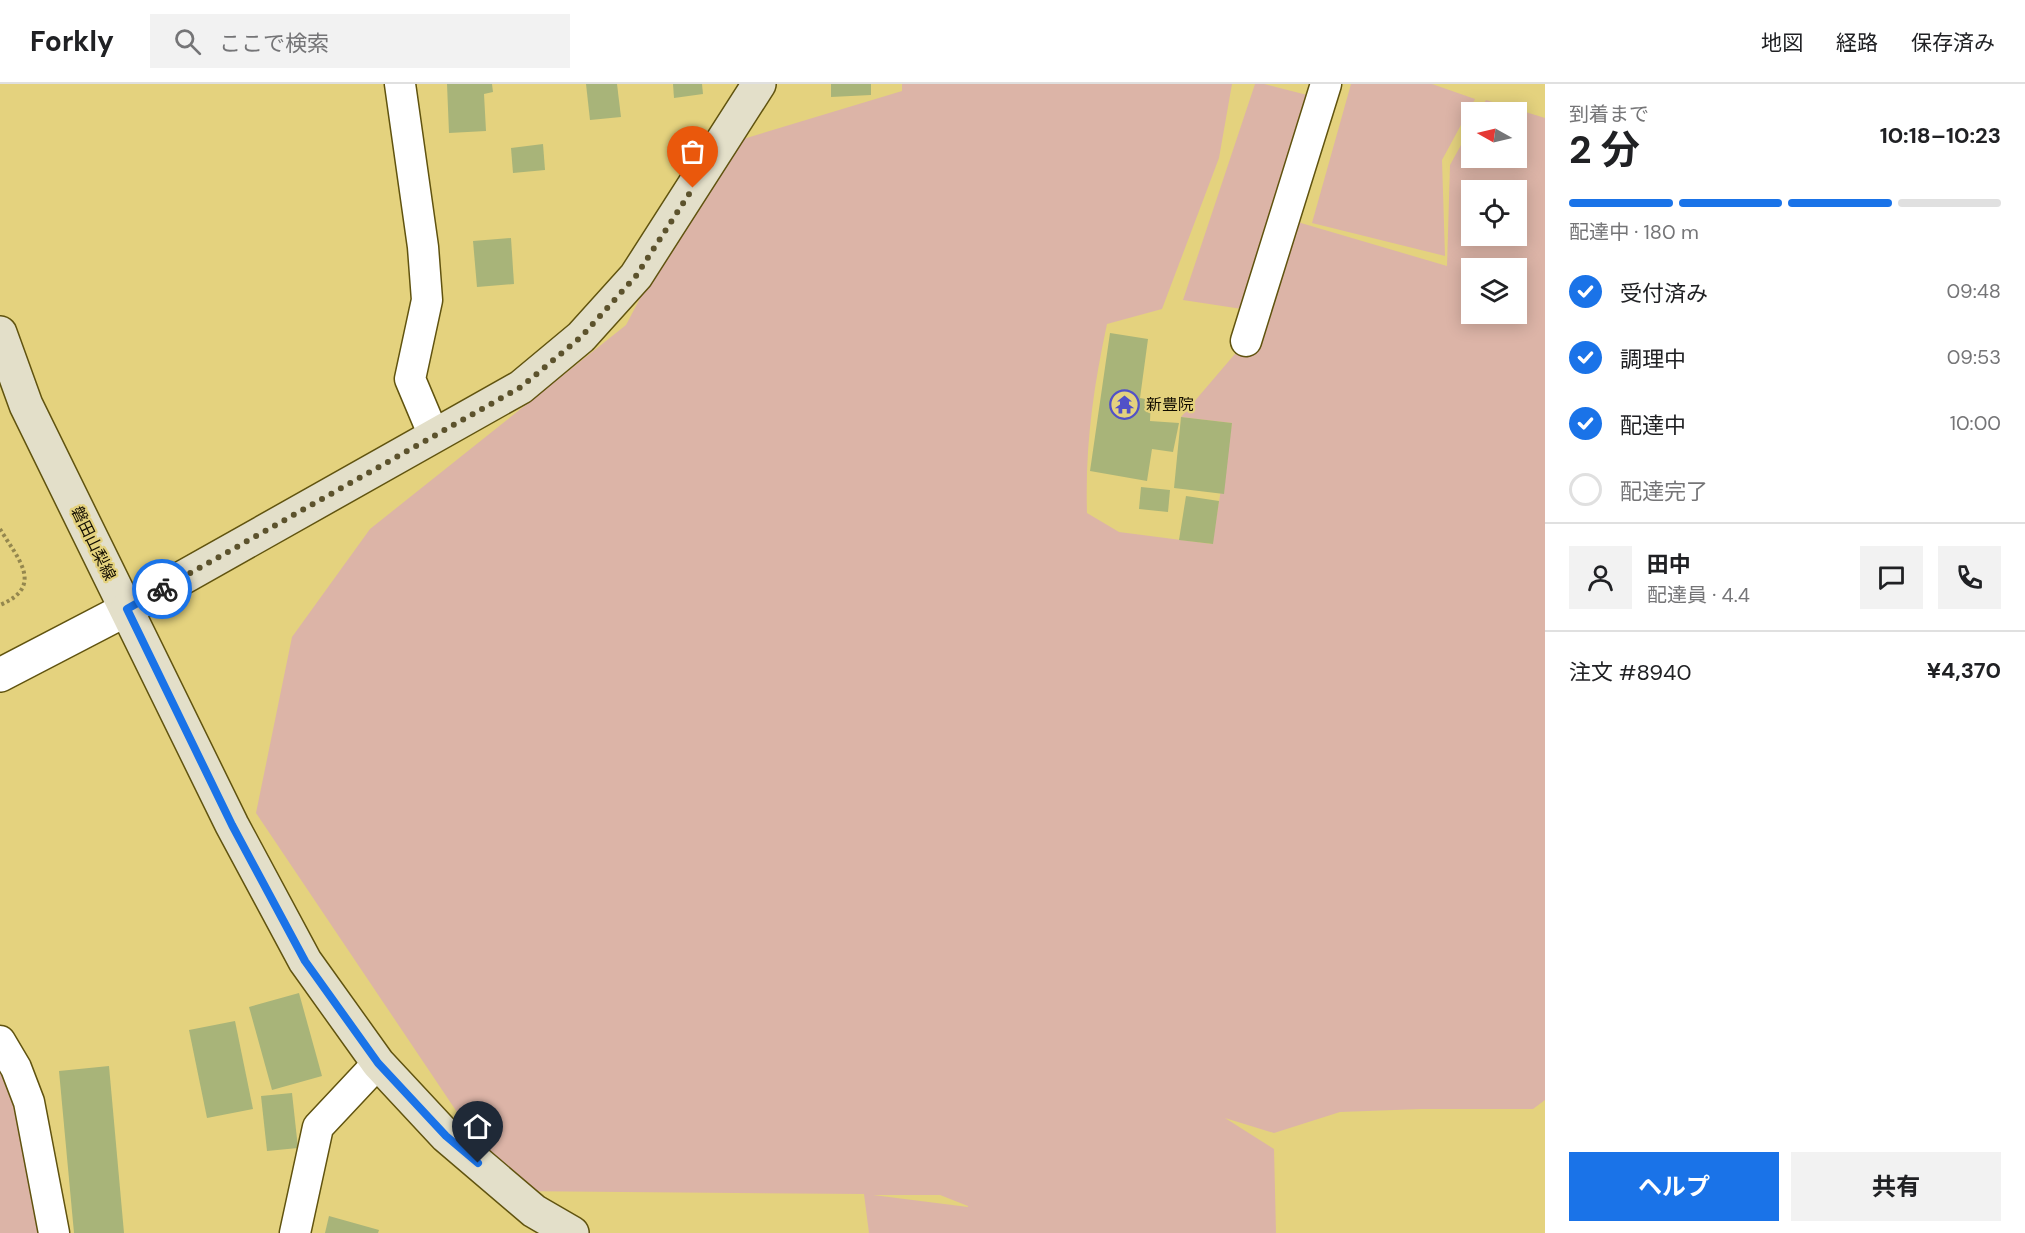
<!DOCTYPE html>
<html lang="ja">
<meta charset="utf-8">
<style>
:root{--surface:#fff;--page:#f2f2f2;--text:#202124;--muted:#757577;--line:#e0e0e0;--accent:#1a73e8}
body{margin:0;font-family:"DM Sans","Noto Sans JP",sans-serif;background:var(--page);color:var(--text);height:100vh;display:flex;flex-direction:column;font-size:22px;white-space:nowrap}
*{box-sizing:border-box;margin:0}
p{font-size:20px;color:var(--muted)}
.icon{flex:none;width:33px;height:33px;fill:none;stroke:currentColor;stroke-width:2;stroke-linecap:round;stroke-linejoin:round}
.map{position:relative;flex:1;overflow:hidden}
.panel{display:flex;flex-direction:column;background:var(--surface);width:480px}
.panel>*{flex:none}
.needle{width:39px;rotate:278deg}
.fabs{position:absolute;left:1461px;top:18px;display:grid;gap:12px}
.fabs a{display:grid;place-items:center;width:66px;height:66px;border-radius:0px;background:var(--surface);box-shadow:0 3px 15px #0003;font-size:30px}
.pin{position:absolute;display:grid;place-items:center;width:51px;height:51px;color:#fff;margin:-62px -26px;border-radius:50% 50% 50% 0;rotate:-45deg;box-shadow:0 0 6px #0007}
.pin .icon{rotate:45deg}
.courier{position:absolute;display:grid;place-items:center;width:60px;height:60px;margin:-30px;border:4px solid #1a73e8;border-radius:50%;background:#fff;color:#222;box-shadow:0 2px 8px #0007}
.summary em{font-style:normal;font-weight:700}
.summary div{display:flex;flex-direction:column-reverse}
.summary{display:flex;align-items:center;justify-content:space-between;height:102px;padding:0 24px}
h1{font-size:39px;font-weight:700;line-height:45px}
.bar{display:grid;grid-template-columns:repeat(4,1fr);gap:9px 6px;align-content:center;height:72px;padding:0 24px}
.bar i{height:8px;border-radius:4px;background:var(--line)}
.bar .on{background:var(--accent)}
.bar p{grid-column:span 4}
.line{display:flex;align-items:center;gap:15px;padding:0 24px;border-top:2px solid var(--line)}
.line div{flex:1}
.round{display:grid;place-items:center;flex:none;width:63px;height:63px;border-radius:0px;background:var(--page)}
ol{padding:0 24px;list-style:none}
li{display:flex;align-items:center;gap:18px;height:66px}
li p{margin-inline-start:auto}
li .icon{padding:6px;border-radius:50%;background:var(--accent);color:#fff;stroke-width:4}
li:last-child{color:var(--muted)}
li i{width:33px;height:33px;border:3px solid var(--line);border-radius:50%}
.primary-button{display:flex;gap:12px;margin-top:auto;padding:12px 24px}
.primary-button a{flex:1;height:69px;border-radius:0px;background:var(--accent);color:#fff;font-size:24px;font-weight:700;line-height:69px;text-align:center}
.primary-button a+a{background:var(--page);color:var(--text)}
header{display:flex;align-items:center;gap:36px;box-sizing:border-box;height:84px;padding:0 30px;background:var(--surface);border-bottom:2px solid var(--line)}
header strong{font-size:28px}
nav{display:flex;gap:33px;margin-inline-start:auto;font-size:21px}
.search{width:420px;height:54px;background:var(--page);display:flex;align-items:center;gap:15px;box-sizing:border-box;padding:0 21px;border-radius:0px;color:var(--muted);font-size:22px}
main{display:flex;flex:1;min-height:0}
.map>svg:first-child{display:block}
.green{fill:#dcb4a7;fill-rule:evenodd}
.building{fill:#a8b479}
.lines{fill:none;stroke-linecap:round;stroke-linejoin:round}
.minor-casing{stroke:#60530f;stroke-width:33}
.tertiary-casing{stroke:#60530f;stroke-width:36}
.secondary-casing{stroke:#60530f;stroke-width:36}
.path{stroke:#94874e;stroke-width:4;stroke-dasharray:3 3;stroke-linecap:butt}
.minor{stroke:#fff;stroke-width:30}
.tertiary{stroke:#fff;stroke-width:33}
.secondary{stroke:#e3dfc9;stroke-width:33}
.done{stroke:#5c522c;stroke-width:6;stroke-dasharray:0 10.8}
.route{stroke:#1a73e8;stroke-width:8}
.labels{text-anchor:middle;stroke-width:4.5;stroke-linejoin:round;paint-order:stroke}
.poi-label{font-size:16px;fill:#120d00;stroke:#e4d27e;text-anchor:start}
.street-label{font-size:16px;fill:#120d00;stroke:#e4d27e}
</style>
<header>
<strong>Forkly</strong>
<div class="search"><svg class="icon" aria-label="search" viewBox="0 0 24 24"><circle cx="10" cy="10" r="6"/><path d="M15 15l6 6"/></svg>ここで検索</div>
<nav><a>地図</a><a>経路</a><a>保存済み</a></nav>
</header>
<main>
<div class="map">
<svg width="1545" height="1149" viewBox="0 0 1545 1149">
<rect width="100%" height="100%" fill="#e4d27e"/>
<!-- green -->
<g class="green">
<path d="M902 0H1232L1219 74 1162 225 1107 240C1093 305 1085 363 1087 429L1119 448 1212 460 1232 339 1181 333 1246 257 1255 227 1183 216 1255 0H1264L1311 12 1284 134 1447 182 1450 81 1471 43 1472 74H1516V28H1479L1486 16 1545 34V1016L1533 1025H1421L1340 1028 1274 1049 1225 1034 1274 1065 1276 1149H869L864 1110 510 1107 256 729 292 553 370 445 626 241 720 62 902 7ZM1472 106H1516V152H1472ZM1472 184H1516V230H1472ZM873 1111H940L968 1122V1123Z"/>
<polygon points="1351,0 1432,0 1475,15 1442,76 1445,172 1312,139"/>
<polygon points="0,968 52,1149 0,1149"/>
</g>
<!-- building -->
<g class="building">
<polygon points="447,0 492,0 493,8 484,10 486,47 449,49"/>
<polygon points="586,0 617,0 621,33 590,36"/>
<polygon points="673,0 702,0 703,10 674,14"/>
<polygon points="831,0 871,0 871,11 831,13"/>
<polygon points="543,60 545,86 513,89 511,64"/>
<polygon points="511,154 514,200 477,203 473,157"/>
<polygon points="1110,249 1148,255 1140,314 1151,316 1150,337 1179,339 1173,368 1152,365 1147,397 1090,387"/>
<polygon points="1181,333 1232,339 1224,410 1174,404"/>
<polygon points="1141,403 1170,406 1168,428 1139,425"/>
<polygon points="1186,412 1219,417 1213,460 1179,456"/>
<polygon points="299,909 322,992 272,1006 249,923"/>
<polygon points="235,937 253,1025 207,1034 189,946"/>
<polygon points="109,982 124,1149 74,1149 59,987"/>
<polygon points="292,1009 298,1064 267,1067 261,1012"/>
<polygon points="329,1132 379,1146 378,1149 325,1149"/>
</g>
<g class="lines">
<defs>
<g id="minor">
<polyline points="400,0 423,163 427,216 410,295 434,352"/>
<polyline points="1246,257 1326,0"/>
<polyline points="0,957 16,984 29,1018 54,1149"/>
<polyline points="295,1149 318,1043 378,979"/>
</g>
<polyline id="tertiary" points="0,591 127,525"/>
<g id="secondary">
<polyline points="0,249 26,321 232,741 305,877 378,979 446,1052 534,1127 572,1149"/>
<polyline points="127,525 521,303 581,253 636,192 759,0"/>
</g>
</defs>
<!-- minor casing -->
<use href="#minor" class="minor-casing"/>
<!-- tertiary casing -->
<use href="#tertiary" class="tertiary-casing"/>
<!-- secondary casing -->
<use href="#secondary" class="secondary-casing"/>
<!-- path -->
<path class="path" d="M0 445C18 475 45 502 0 521"/>
<!-- minor -->
<use href="#minor" class="minor"/>
<!-- tertiary -->
<use href="#tertiary" class="tertiary"/>
<!-- secondary -->
<use href="#secondary" class="secondary"/>
</g>
<g class="lines">
<!-- done -->
<polyline class="done" points="162,505 521,303 581,253 636,192 693,104"/>
<!-- route -->
<polyline class="route" points="162,505 127,525 232,741 305,877 378,979 446,1052 478,1079"/>
</g>
<!-- icons -->
<defs>
<symbol id="temple-ring" viewBox="-11 -11 22 22"><circle r="9.5" fill="#e4d27e" stroke="#5151c8" stroke-width="1.5"/><path d="M0-6L5-2H3V0L6.5 2.5H4V6H1.5V3h-3V6H-4V2.5H-6.5L-3 0V-2H-5Z" fill="#5151c8"/></symbol>
</defs>
<g fill-rule="evenodd">
<use href="#temple-ring" x="1108" y="304" width="33" height="33"/>
</g>
<g class="labels">
<!-- poi labels -->
<g class="poi-label">
<text x="1146" y="326">新豊院</text>
</g>
<!-- street labels -->
<g class="street-label">
<text transform="translate(94 459) rotate(64)" y="6">磐田山梨線</text>
</g>
</g>
</svg>
<div class="fabs">
<a><svg class="needle" viewBox="-14 -14 28 28"><path d="M0-13l5 13h-10z" fill="#e53935"/><path d="M0 13l5-13h-10z" fill="#757577"/></svg></a>
<a><svg class="icon" aria-label="locate" viewBox="0 0 24 24"><circle cx="12" cy="12" r="6"/><path d="M12 2v4M12 18v4M2 12h4M18 12h4"/></svg></a>
<a><svg class="icon" aria-label="layers" viewBox="0 0 24 24"><path d="M12 4l9 5-9 5-9-5zM3 14l9 5 9-5"/></svg></a>
</div>
<div class="pin" style="left:693px;top:104px;background:#ea580c"><svg class="icon" aria-label="bag" viewBox="0 0 24 24"><path d="M5 8h14l-1 12H6zM9 8a3 3 0 0 1 6 0"/></svg></div>
<div class="pin" style="left:478px;top:1079px;background:#1f2937"><svg class="icon" aria-label="home" viewBox="0 0 24 24"><path d="M3 11l9-7 9 7M6 9v11h12V9"/></svg></div>
<div class="courier" style="left:162px;top:505px"><svg class="icon" aria-label="bike" viewBox="0 0 24 24"><circle cx="6" cy="16" r="4"/><circle cx="18" cy="16" r="4"/><path d="M6 16l4-8h5l3 8M10 8l3 8H6M13 5h3"/></svg></div>
</div>
<section class="panel">
<div class="summary"><div><h1>2 分</h1><p>到着まで</p></div><em>10:18–10:23</em></div>
<div class="bar"><i class="on"></i><i class="on"></i><i class="on"></i><i></i><p>配達中 · 180 m</p></div>
<ol>
<li><svg class="icon" aria-label="check" viewBox="0 0 24 24"><path d="M5 12l5 5 9-10"/></svg>受付済み<p>09:48</p></li>
<li><svg class="icon" aria-label="check" viewBox="0 0 24 24"><path d="M5 12l5 5 9-10"/></svg>調理中<p>09:53</p></li>
<li><svg class="icon" aria-label="check" viewBox="0 0 24 24"><path d="M5 12l5 5 9-10"/></svg>配達中<p>10:00</p></li>
<li><i></i>配達完了</li>
</ol>
<div class="line" style="height:108px"><a class="round"><svg class="icon" aria-label="person" viewBox="0 0 24 24"><circle cx="12" cy="8" r="4"/><path d="M4 21q1-7 8-7t8 7"/></svg></a><div><b>田中</b><p>配達員 · 4.4</p></div><a class="round"><svg class="icon" aria-label="chat" viewBox="0 0 24 24"><path d="M4 5h16v11H9l-5 4z"/></svg></a><a class="round"><svg class="icon" aria-label="phone" viewBox="0 0 24 24"><path d="M5 4h4l2 5-3 2q2 4 5 5l2-3 5 2v4C11 20 4 13 5 4z"/></svg></a></div>
<div class="line" style="height:78px"><div>注文 #8940</div><b>¥4,370</b></div>
<div class="primary-button"><a>ヘルプ</a><a>共有</a></div>
</section>
</main>
